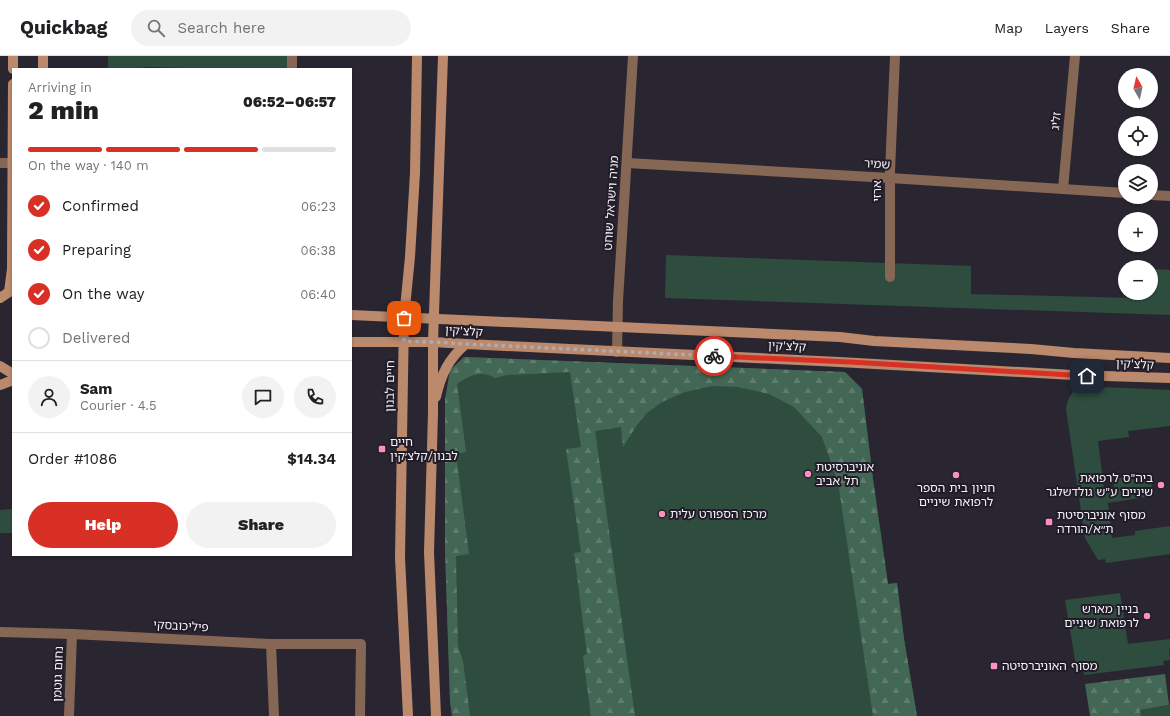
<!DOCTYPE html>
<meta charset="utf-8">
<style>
:root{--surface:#fff;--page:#f2f2f2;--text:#202124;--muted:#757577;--line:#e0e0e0;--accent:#d93025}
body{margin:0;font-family:"Work Sans","Noto Sans Hebrew",sans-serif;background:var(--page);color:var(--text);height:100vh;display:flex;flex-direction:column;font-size:15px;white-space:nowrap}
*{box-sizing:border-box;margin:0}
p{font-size:13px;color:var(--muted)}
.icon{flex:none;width:22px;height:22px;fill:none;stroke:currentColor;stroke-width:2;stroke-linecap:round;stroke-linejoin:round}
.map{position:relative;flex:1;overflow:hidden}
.details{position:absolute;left:12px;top:12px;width:340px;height:488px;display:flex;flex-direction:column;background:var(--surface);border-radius:0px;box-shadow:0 1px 3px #0004}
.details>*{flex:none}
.needle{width:26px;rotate:352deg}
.buttons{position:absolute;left:1118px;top:12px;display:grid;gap:8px}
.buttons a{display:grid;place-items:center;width:40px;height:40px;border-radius:50%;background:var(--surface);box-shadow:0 1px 3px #0004;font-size:20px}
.pin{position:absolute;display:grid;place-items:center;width:34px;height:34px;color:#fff;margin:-17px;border-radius:8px;box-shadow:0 2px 6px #0006}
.courier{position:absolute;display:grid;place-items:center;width:40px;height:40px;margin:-20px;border:3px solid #d93025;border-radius:50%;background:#fff;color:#222;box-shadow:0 1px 5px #0007}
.headline em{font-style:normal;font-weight:800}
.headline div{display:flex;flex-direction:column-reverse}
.headline{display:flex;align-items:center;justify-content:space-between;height:68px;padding:0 16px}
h1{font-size:26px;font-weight:800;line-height:30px}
.bar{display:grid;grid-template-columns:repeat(4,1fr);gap:6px 4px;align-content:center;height:48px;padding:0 16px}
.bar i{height:5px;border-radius:3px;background:var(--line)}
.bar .on{background:var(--accent)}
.bar p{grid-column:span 4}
.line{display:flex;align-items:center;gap:10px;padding:0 16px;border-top:1px solid var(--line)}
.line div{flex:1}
.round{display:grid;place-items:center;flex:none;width:42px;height:42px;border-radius:21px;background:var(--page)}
ol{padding:0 16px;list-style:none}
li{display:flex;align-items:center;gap:12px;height:44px}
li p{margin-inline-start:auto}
li .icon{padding:4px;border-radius:50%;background:var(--accent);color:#fff;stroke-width:4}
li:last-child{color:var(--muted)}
li i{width:22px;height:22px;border:2px solid var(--line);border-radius:50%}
.button{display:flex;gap:8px;margin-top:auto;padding:8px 16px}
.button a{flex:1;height:46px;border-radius:24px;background:var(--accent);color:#fff;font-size:16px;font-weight:800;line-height:46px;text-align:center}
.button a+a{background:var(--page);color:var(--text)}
header{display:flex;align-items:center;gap:24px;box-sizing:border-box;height:56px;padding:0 20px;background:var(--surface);border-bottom:1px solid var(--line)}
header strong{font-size:19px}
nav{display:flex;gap:22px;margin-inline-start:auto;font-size:14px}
.search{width:280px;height:36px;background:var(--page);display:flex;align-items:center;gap:10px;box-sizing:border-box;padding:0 14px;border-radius:22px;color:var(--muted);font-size:15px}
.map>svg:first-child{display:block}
.green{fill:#2e4d3e}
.forest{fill:url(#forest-firs)}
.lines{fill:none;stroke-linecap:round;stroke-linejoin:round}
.street{stroke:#866654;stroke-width:10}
.secondary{stroke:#bb896b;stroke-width:10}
.done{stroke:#aeabb3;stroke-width:4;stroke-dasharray:0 7.2}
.route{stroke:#d93025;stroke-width:5}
.poi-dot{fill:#fc8fc2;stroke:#211c27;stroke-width:1.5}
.labels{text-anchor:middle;stroke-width:4;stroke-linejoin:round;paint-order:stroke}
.street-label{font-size:12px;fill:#f5f2f9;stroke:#211c27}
.poi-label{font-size:12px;fill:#f5f2f9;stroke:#211c27;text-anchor:start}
</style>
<header>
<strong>Quickbag</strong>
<div class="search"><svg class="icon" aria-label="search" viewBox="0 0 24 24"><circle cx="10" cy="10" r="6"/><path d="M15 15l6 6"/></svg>Search here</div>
<nav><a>Map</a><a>Layers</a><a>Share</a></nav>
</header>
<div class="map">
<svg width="1170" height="660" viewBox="0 0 1170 660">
<defs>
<pattern id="forest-firs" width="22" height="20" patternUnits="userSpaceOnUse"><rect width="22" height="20" fill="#436755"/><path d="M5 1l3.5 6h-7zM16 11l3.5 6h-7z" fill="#5f7d6e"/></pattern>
</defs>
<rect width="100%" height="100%" fill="#2a2631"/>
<!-- green -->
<g class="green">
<polygon points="108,0 288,0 288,13 223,13 144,11 143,13 108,13"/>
<polygon points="666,199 971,210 971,238 1134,242 1134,237 1151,237 1151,213 1170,214 1170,259 665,242"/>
<polygon points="464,301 845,316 862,333 873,423 888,528 897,527 904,583 917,660 452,660 450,645 445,493 445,343"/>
<path d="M1080 330 1170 334V370L1128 375 1129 381 1098 385 1104 433 1114 432 1113 423 1134 420 1135 425 1151 423 1153 440 1108 447 1112 482 1135 479V475L1170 470V498L1106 507 1105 503 1098 504 1085 482 1066 353C1068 342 1071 336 1080 330Z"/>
<polygon points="13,453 13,477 0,477 0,454"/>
<polygon points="1120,537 1128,588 1170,583 1170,592 1169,593 1170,604 1163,605 1164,609 1084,619 1083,609 1076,610 1065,544"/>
<polygon points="1170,649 1170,660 1141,660 1140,654"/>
</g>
<!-- forest -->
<g class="forest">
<path d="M464 301 845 316 862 333 873 423 888 528 897 527 904 583 917 660H873L838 426 822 381 794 351 769 338 738 331 712 330 685 336 662 346 647 357 637 369 623 391 621 371 595 375 635 660H591L583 600 587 598 574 497 581 496 566 393 581 391 570 316 507 319 495 322C482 314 469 319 457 328L466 396 456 398 469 498 456 500 458 590 463 605 470 660H452L450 645 445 493V343L450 314Z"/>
<polygon points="1165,618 1169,649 1140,654 1141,660 1090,660 1085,628"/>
</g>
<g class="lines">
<!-- street -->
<g class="street">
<polyline points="292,13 292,0"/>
<polyline points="0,107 13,107"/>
<polyline points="627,107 890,122 1125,137"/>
<polyline points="1063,133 1075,0"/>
<polyline points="1151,139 1170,140"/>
<polyline points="890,221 890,115 895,0"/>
<polyline points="617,296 618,245 633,0"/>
<polyline points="0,576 72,578 271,588 361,588 360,660"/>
<polyline points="271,588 274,660"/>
<polyline points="69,660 72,578"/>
</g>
<!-- secondary -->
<g class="secondary">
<polyline points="13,13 13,0"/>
<polyline points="43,13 43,0"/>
<polyline points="9,236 12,213 13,28"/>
<polyline points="0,242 9,236 13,235"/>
<polyline points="351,259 840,281 874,285 1031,293 1074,297 1170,302"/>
<polyline points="351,286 433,286 466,288 839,306 1073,319 1170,322"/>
<polyline points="0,310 13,318"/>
<polyline points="0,329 13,324"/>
<path d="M436 341C441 319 448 303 466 288"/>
<polyline points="408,660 400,502 404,262 410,201 415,117 417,0"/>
<polyline points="436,660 429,496 433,357 433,286 443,0"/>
</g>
</g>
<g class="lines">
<!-- done -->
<polyline class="done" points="404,262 404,285 433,286 466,288 714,300"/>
<!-- route -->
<polyline class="route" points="714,300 850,306 1087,320"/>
</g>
<!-- markers -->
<g class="poi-dot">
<rect x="378" y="389" width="8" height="8" rx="2"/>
<circle cx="808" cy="418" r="4"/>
<circle cx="956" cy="419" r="4"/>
<circle cx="1161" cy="429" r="4"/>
<circle cx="662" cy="458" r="4"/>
<rect x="1045" y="462" width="8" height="8" rx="2"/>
<circle cx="1147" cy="560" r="4"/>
<rect x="990" y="606" width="8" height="8" rx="2"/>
</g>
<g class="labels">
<!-- street labels -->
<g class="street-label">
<text transform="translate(1056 65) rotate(-84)" y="4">זליג</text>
<text transform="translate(877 108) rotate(3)" y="4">שמיר</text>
<text transform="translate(877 135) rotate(-90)" y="4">ארזי</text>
<text transform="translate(611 147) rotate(-86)" y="4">מניה וישראל שוחט</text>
<text transform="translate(464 275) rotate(4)" y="4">קלצ'קין</text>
<text transform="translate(787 290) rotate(3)" y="4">קלצ'קין</text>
<text transform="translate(1135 308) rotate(2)" y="4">קלצ'קין</text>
<text transform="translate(390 330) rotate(-89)" y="4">חיים לבנון</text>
<text transform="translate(181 570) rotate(3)" y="4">פיליכובסקי</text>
<text transform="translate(58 618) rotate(-88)" y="4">נחום גוטמן</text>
</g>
<!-- poi labels -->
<g class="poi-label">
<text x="390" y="390">חיים<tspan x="390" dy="14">לבנון/קלצ׳קין</tspan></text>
<text x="816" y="415">אוניברסיטת<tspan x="816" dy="14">תל אביב</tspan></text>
<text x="1153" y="426" text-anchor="end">ביה"ס לרפואת<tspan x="1153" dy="14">שיניים ע"ש גולדשלגר</tspan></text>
<text x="956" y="436" text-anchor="middle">חניון בית הספר<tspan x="956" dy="14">לרפואת שיניים</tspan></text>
<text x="670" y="462">מרכז הספורט עלית</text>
<text x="1057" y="463">מסוף אוניברסיטת<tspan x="1057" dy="14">ת״א/הורדה</tspan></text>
<text x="1139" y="557" text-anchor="end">בניין מארש<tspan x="1139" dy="14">לרפואת שיניים</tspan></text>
<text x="1002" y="614">מסוף האוניברסיטה</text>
</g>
</g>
</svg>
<div class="buttons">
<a><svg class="needle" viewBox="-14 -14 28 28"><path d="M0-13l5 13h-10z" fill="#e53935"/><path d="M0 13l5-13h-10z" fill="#757577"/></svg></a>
<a><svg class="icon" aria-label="locate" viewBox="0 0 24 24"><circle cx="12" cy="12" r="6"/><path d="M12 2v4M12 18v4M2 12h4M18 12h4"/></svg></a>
<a><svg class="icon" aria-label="layers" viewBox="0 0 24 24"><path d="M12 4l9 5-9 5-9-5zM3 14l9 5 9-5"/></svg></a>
<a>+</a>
<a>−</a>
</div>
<div class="pin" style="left:404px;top:262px;background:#ea580c"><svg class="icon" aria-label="bag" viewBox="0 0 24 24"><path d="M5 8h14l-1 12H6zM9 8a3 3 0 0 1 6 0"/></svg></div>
<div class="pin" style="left:1087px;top:320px;background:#1f2937"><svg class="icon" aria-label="home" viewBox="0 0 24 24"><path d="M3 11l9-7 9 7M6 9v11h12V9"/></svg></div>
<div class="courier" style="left:714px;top:300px"><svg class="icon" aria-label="bike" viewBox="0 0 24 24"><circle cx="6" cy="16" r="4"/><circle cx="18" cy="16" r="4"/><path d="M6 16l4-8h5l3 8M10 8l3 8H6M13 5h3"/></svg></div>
<section class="details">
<div class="headline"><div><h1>2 min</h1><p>Arriving in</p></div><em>06:52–06:57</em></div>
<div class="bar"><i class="on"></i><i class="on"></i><i class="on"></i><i></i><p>On the way · 140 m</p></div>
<ol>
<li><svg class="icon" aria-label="check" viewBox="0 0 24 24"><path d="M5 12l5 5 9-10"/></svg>Confirmed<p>06:23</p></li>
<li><svg class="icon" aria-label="check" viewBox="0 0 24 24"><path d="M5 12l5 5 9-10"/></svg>Preparing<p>06:38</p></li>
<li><svg class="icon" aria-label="check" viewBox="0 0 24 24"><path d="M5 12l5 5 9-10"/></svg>On the way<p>06:40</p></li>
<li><i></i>Delivered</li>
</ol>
<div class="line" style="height:72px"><a class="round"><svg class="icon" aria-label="person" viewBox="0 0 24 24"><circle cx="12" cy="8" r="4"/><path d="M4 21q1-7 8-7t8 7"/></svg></a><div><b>Sam</b><p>Courier · 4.5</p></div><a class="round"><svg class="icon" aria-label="chat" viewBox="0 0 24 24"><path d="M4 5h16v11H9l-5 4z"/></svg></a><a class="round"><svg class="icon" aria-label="phone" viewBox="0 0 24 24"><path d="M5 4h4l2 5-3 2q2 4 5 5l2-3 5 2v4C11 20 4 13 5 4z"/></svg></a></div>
<div class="line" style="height:52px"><div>Order #1086</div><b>$14.34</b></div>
<div class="button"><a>Help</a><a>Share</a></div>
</section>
</div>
